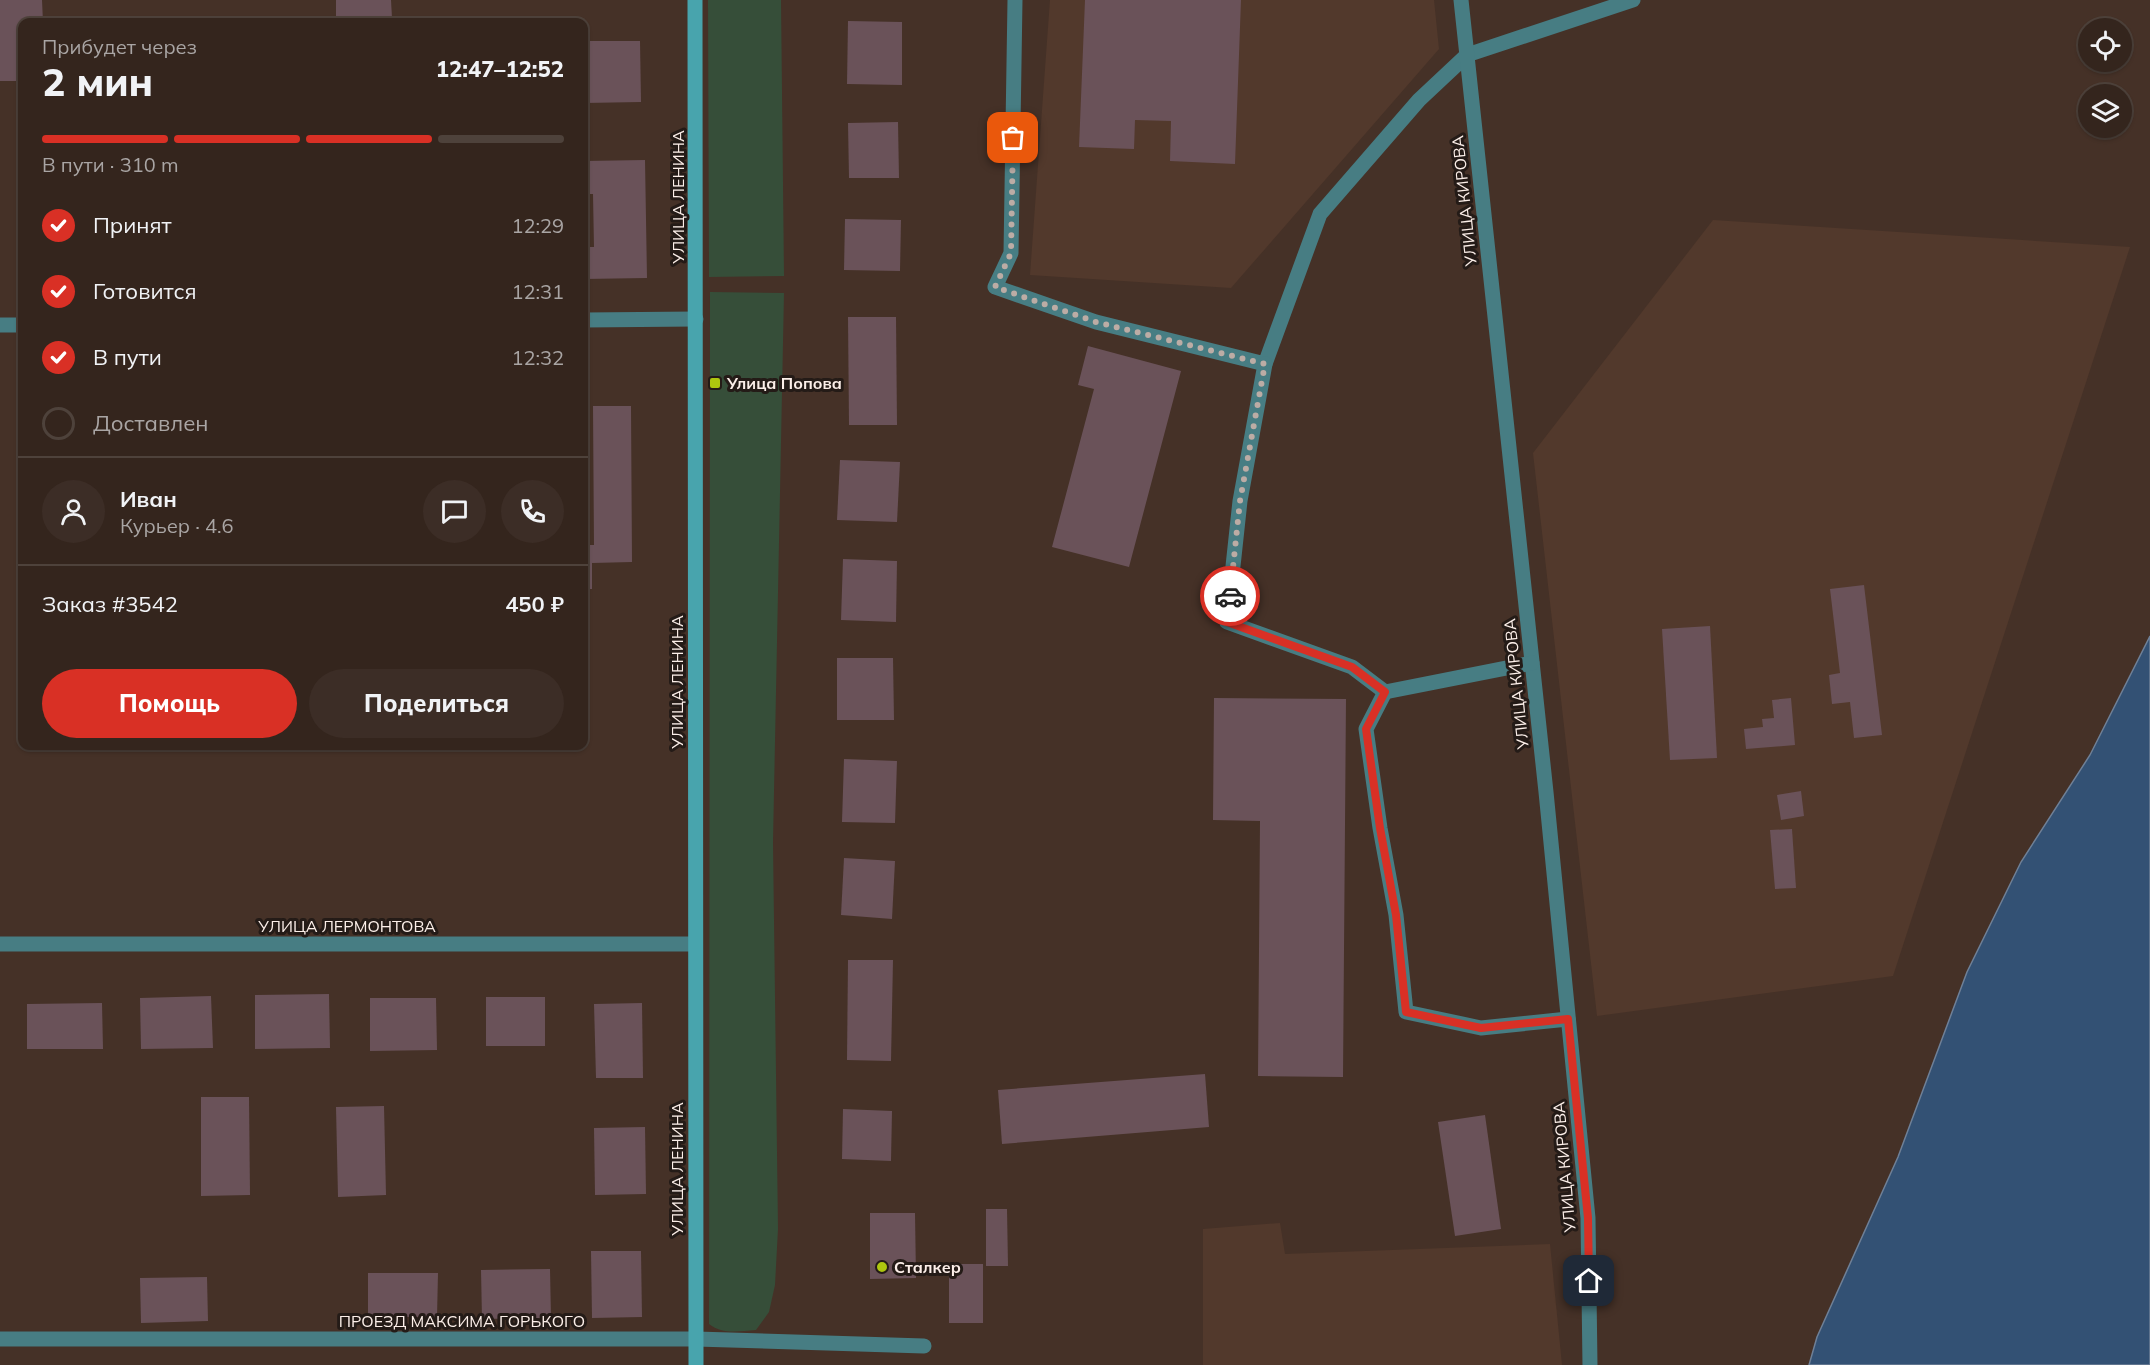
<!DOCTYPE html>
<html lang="ru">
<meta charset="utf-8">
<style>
:root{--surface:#34251d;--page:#3c2d26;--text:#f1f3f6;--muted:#a9a5a4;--line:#4e423b;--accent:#d93025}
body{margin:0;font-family:Mulish,sans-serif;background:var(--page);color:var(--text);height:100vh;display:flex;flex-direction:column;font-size:22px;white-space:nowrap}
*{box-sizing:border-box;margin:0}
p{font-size:20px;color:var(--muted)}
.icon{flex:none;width:33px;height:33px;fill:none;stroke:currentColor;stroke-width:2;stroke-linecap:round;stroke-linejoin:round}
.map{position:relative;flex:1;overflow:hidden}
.details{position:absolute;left:18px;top:18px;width:570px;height:732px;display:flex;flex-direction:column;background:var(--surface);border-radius:12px;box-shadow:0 2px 4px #0004,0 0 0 2px var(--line)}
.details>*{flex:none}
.tools{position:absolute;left:2078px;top:18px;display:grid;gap:12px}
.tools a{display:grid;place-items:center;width:54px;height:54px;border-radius:50%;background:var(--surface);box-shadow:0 2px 4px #0004,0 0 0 2px var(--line);font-size:30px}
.pin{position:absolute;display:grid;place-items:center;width:51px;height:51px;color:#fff;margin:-26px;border-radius:12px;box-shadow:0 3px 9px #0006}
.courier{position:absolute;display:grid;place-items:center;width:60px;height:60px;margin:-30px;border:4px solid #d93025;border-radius:50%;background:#fff;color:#222;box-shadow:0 2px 8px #0007}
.summary em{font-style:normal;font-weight:800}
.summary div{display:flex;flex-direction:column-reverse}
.summary{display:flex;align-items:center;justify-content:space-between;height:102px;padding:0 24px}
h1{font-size:39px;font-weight:800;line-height:45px}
.bar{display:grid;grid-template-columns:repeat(4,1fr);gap:9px 6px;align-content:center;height:72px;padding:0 24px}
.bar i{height:8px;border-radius:4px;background:var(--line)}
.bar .current{background:var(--accent)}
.bar p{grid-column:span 4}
.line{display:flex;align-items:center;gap:15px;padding:0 24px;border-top:2px solid var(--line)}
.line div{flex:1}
.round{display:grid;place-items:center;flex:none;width:63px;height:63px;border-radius:32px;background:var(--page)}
ol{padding:0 24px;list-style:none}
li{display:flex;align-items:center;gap:18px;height:66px}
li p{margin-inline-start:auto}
li .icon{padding:6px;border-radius:50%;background:var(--accent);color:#fff;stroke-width:4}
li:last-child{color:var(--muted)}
li i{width:33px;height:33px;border:3px solid var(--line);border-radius:50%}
.button{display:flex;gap:12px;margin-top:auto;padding:12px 24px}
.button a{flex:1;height:69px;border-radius:36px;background:var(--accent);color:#fff;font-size:24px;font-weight:800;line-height:69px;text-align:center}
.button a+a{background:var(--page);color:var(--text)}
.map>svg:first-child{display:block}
.built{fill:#52392c}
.green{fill:#364e39}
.water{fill:#335174;stroke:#6f8097;stroke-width:1.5}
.building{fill:#6a5259}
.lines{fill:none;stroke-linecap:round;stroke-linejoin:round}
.street{stroke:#477d83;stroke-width:15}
.secondary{stroke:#48a4ad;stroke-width:15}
.done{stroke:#bcaca5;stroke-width:6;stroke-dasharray:0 10.8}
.route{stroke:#d93025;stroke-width:8}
.poi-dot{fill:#adc60f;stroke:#241b17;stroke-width:2}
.labels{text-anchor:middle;stroke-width:6;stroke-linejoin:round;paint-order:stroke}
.street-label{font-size:16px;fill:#fcefe9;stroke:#241b17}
.poi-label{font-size:16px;font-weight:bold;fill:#fcefe9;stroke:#241b17;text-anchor:start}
</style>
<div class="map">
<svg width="2150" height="1365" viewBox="0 0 2150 1365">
<rect width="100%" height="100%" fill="#453127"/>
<!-- built -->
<g class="built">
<polygon points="1050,0 1434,0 1439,49 1231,288 1030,275"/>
<polygon points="1713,220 2130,247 1893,976 1597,1016 1533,453"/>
<polygon points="1280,1223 1285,1254 1550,1244 1562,1365 1203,1365 1203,1229"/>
</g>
<!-- green -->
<g class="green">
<polygon points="708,0 781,0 784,276 709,277"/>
<path d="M710 292 784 293 773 842 778 1229 775 1285 769 1312 756 1330C739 1331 723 1335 709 1324Z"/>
</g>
<!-- water -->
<polygon class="water" points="2150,636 2150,1365 1809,1365 1817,1337 1898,1157 1967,972 2021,862 2090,755"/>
<!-- building -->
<g class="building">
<polygon points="0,0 42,0 43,22 22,22 22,81 0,81"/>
<polygon points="336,0 391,0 392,18 336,19"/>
<polygon points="1085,0 1241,0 1235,164 1170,161 1171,121 1135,120 1134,149 1079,147"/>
<polygon points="848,21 902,22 902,85 847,84"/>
<polygon points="584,41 640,41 641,102 584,103"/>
<polygon points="898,122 899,178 849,178 848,123"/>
<polygon points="645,160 647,278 584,279 584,247 594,247 593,194 584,194 584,161"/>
<polygon points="845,219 901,220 900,271 844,270"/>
<polygon points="848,317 896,317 897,425 849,425"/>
<polygon points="1088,346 1181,371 1129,567 1052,547 1094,389 1078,385"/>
<polygon points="593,406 631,406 632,562 592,563 592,589 584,589 584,545 594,545"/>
<polygon points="840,460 900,462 897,522 837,520"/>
<polygon points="843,559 897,561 896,622 841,620"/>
<polygon points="1864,585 1882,735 1854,738 1850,702 1832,704 1829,675 1840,673 1830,589"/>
<polygon points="1710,626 1717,758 1670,760 1662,629"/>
<polygon points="837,658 893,658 894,720 837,720"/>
<polygon points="1214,698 1346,699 1343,1077 1258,1076 1260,821 1213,820"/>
<polygon points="1791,698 1795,745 1746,749 1744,729 1763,727 1762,719 1774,718 1772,700"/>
<polygon points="844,759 897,761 895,823 842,822"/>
<polygon points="1801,791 1804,816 1781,820 1777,795"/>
<polygon points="1792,829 1796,888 1775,889 1770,830"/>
<polygon points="844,858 895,861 892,919 841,915"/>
<polygon points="848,960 893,960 891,1061 847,1060"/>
<polygon points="329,994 330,1048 255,1049 255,995"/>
<polygon points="211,996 213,1048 141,1049 140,998"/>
<rect x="486" y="997" width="59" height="49"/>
<polygon points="370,998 436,998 437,1050 370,1051"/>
<polygon points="102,1003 103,1049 27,1049 27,1004"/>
<polygon points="642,1003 643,1078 596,1078 594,1004"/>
<polygon points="1205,1074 1209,1127 1002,1144 998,1090"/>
<polygon points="201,1097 249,1097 250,1195 201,1196"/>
<polygon points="384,1106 386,1195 338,1197 336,1107"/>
<polygon points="843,1109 892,1111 891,1161 842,1159"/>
<polygon points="1485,1115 1501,1229 1455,1236 1438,1122"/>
<polygon points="645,1127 646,1194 595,1195 594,1128"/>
<polygon points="986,1209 1007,1209 1008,1266 986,1266"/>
<polygon points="870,1213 915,1213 916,1278 870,1279"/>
<polygon points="591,1251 641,1251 642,1317 592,1318"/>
<rect x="949" y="1264" width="34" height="59"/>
<polygon points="550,1269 551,1318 482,1319 481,1270"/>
<polygon points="368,1273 438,1273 437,1317 368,1317"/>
<polygon points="207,1277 208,1321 141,1323 140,1278"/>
</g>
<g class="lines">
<!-- street -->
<g class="street">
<polyline points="1015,0 1011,253 995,287 1096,322 1265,364 1320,214 1419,100 1467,55 1633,0"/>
<polyline points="1461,0 1546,792 1588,1218 1590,1365"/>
<polyline points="584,320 696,319"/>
<polyline points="0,325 22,325"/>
<polyline points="1265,364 1240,501 1227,622 1352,667 1385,692 1366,729 1380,828 1396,915 1406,1012 1481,1028 1568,1019"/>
<polyline points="1385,692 1532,663"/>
<polyline points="0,944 694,944"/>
<polyline points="0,1339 696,1339 924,1346"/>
</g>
<!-- secondary -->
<polyline class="secondary" points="695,0 696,1365"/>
</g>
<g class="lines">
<!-- done -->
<polyline class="done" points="1013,138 1011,253 995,287 1096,322 1265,364 1240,501 1230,596"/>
<!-- route -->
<polyline class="route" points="1230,596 1227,622 1352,667 1385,692 1366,729 1380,828 1396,915 1406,1012 1481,1028 1568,1019 1588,1218 1589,1281"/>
</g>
<!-- markers -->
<g class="poi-dot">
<rect x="709" y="377" width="12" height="12" rx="3"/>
<circle cx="882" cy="1267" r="6"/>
</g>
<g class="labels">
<!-- street labels -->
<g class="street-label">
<text transform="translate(678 197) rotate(-90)" y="6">УЛИЦА ЛЕНИНА</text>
<text transform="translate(1464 201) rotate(-96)" y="6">УЛИЦА КИРОВА</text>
<text transform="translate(677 682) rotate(-90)" y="6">УЛИЦА ЛЕНИНА</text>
<text transform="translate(1516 684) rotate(-96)" y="6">УЛИЦА КИРОВА</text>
<text x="347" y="932">УЛИЦА ЛЕРМОНТОВА</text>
<text transform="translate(1564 1167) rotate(-95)" y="6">УЛИЦА КИРОВА</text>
<text transform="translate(677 1169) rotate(-90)" y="6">УЛИЦА ЛЕНИНА</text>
<text x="462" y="1327">ПРОЕЗД МАКСИМА ГОРЬКОГО</text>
</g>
<!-- poi labels -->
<g class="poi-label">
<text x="727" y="389">Улица Попова</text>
<text x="894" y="1273">Сталкер</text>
</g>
</g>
</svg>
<div class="tools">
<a><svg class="icon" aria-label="locate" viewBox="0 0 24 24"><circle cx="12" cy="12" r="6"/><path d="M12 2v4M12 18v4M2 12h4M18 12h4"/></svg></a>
<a><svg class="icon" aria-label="layers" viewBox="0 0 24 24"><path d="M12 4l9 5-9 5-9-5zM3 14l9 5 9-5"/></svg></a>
</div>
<div class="pin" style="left:1013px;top:138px;background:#ea580c"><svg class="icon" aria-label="bag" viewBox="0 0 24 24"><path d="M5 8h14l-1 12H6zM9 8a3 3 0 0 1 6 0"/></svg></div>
<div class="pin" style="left:1589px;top:1281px;background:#1f2937"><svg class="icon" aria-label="home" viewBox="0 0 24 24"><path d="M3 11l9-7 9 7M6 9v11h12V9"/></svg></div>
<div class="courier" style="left:1230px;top:596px"><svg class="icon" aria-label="car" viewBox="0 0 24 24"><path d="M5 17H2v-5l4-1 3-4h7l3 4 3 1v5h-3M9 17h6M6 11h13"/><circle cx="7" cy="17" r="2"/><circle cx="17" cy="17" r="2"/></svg></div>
<section class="details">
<div class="summary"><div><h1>2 мин</h1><p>Прибудет через</p></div><em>12:47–12:52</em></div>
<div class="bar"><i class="current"></i><i class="current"></i><i class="current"></i><i></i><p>В пути · 310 m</p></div>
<ol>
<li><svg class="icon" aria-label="check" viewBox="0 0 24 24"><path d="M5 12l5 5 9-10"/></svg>Принят<p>12:29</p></li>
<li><svg class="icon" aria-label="check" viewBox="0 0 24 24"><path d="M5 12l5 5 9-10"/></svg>Готовится<p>12:31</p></li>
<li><svg class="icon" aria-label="check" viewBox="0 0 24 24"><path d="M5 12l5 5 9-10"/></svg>В пути<p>12:32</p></li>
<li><i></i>Доставлен</li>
</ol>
<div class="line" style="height:108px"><a class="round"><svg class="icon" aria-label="person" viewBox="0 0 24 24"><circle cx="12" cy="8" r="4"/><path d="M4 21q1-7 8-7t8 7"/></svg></a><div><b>Иван</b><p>Курьер · 4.6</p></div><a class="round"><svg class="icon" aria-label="chat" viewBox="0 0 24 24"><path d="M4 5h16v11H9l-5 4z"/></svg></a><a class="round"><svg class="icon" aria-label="phone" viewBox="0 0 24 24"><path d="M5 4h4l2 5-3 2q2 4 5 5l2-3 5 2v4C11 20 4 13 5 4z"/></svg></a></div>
<div class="line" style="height:78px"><div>Заказ #3542</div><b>450 ₽</b></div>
<div class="button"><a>Помощь</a><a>Поделиться</a></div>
</section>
</div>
